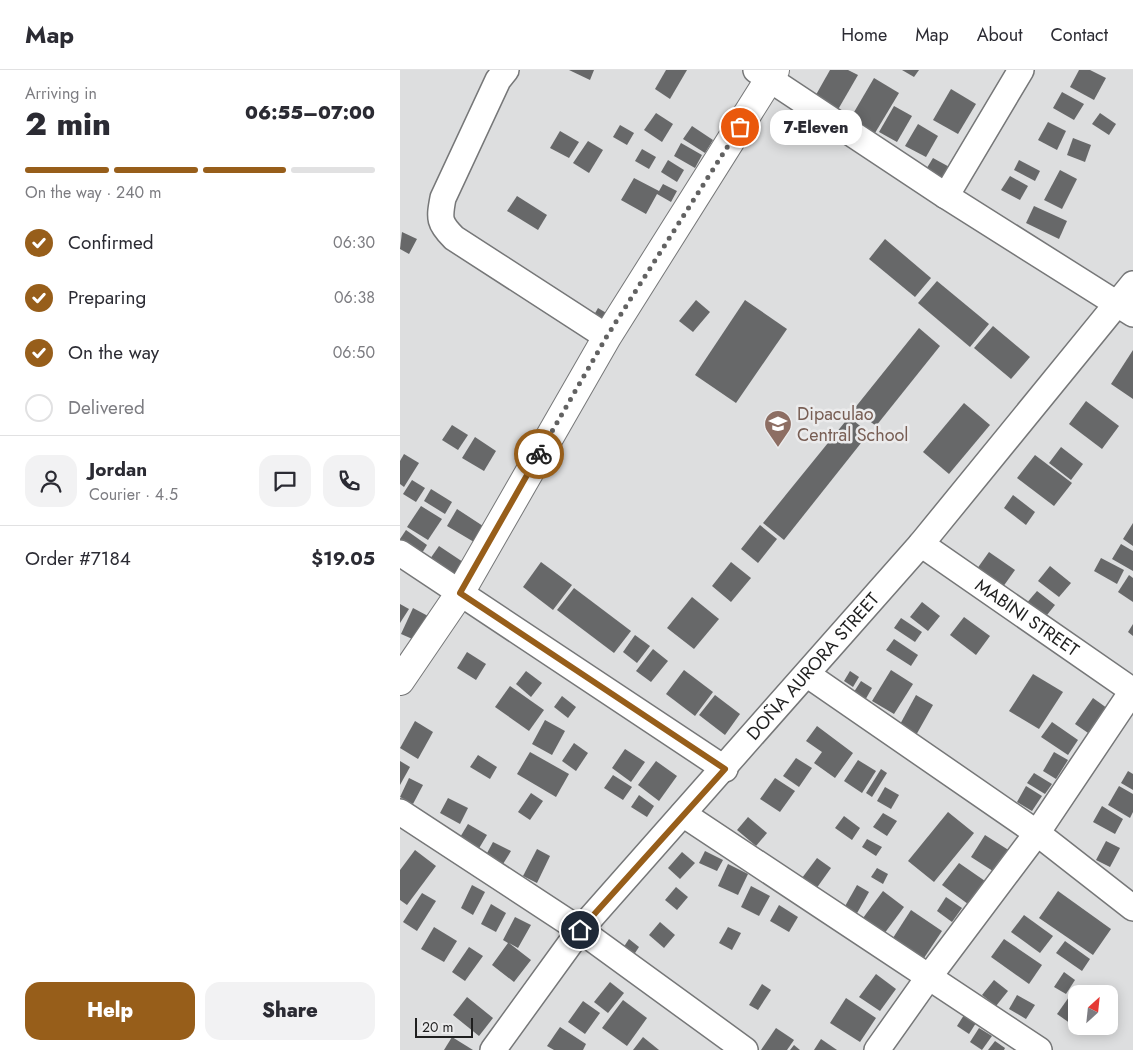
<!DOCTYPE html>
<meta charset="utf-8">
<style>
:root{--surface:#fff;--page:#f2f2f3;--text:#2b2b33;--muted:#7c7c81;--line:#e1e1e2;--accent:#975e1a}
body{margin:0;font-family:Jost,sans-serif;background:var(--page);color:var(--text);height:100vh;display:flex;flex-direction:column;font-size:19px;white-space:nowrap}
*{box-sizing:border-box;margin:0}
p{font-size:16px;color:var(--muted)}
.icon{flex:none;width:28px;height:28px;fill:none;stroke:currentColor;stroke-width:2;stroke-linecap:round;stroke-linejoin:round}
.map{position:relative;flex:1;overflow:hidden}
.drawer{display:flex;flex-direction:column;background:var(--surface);width:400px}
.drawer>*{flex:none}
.needle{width:32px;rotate:27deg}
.controls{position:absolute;left:668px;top:915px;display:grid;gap:10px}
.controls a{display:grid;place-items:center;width:50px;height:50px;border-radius:10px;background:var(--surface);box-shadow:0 2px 12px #0003;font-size:25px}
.scale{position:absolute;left:15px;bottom:12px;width:58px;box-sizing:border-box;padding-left:5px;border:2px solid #1f1f1f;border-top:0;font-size:14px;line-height:18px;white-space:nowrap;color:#1f1f1f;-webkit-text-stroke:4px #ebebec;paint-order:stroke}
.pin{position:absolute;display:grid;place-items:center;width:42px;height:42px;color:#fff;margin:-21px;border:2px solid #fff;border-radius:50%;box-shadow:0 1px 5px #0007}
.courier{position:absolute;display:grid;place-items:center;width:50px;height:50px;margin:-25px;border:4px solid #975e1a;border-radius:50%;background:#fff;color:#222;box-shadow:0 1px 6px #0007}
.bubble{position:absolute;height:35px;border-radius:15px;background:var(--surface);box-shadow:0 2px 12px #0003;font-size:16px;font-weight:800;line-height:35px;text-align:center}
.headline em{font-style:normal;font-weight:800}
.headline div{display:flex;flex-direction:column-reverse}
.headline{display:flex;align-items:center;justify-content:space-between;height:85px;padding:0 25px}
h1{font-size:32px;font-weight:800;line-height:38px}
.bar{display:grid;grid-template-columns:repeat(4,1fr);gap:8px 5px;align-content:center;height:60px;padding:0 25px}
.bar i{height:6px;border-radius:4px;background:var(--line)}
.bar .selected{background:var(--accent)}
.bar p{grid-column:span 4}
.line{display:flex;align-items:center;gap:12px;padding:0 25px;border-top:1px solid var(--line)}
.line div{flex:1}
.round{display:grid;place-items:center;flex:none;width:52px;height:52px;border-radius:15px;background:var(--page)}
ol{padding:0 25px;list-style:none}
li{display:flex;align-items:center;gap:15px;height:55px}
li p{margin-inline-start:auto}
li .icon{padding:5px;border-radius:50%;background:var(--accent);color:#fff;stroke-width:4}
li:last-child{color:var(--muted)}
li i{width:28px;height:28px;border:2px solid var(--line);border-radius:50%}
.button{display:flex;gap:10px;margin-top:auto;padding:10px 25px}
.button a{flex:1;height:58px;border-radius:15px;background:var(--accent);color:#fff;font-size:20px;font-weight:800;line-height:58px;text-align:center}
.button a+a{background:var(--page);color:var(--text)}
header{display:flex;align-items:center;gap:30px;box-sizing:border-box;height:70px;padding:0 25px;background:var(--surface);border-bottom:1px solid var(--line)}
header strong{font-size:24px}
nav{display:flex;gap:28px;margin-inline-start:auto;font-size:18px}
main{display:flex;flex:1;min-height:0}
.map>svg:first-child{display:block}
.building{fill:#676869}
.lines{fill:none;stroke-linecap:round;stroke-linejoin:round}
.minor-casing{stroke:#767778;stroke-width:28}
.major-casing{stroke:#767778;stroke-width:30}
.minor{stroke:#fff;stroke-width:25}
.major{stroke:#fff;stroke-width:28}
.done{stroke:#626262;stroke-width:5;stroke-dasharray:0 9}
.route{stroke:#975e1a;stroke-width:6}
.labels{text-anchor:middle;stroke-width:5;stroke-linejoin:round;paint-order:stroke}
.education-label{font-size:18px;fill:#785e54;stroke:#ebebec;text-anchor:start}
.street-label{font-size:18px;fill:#1f1f1f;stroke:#ebebec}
</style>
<header>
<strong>Map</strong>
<nav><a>Home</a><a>Map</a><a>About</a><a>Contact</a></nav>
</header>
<main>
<section class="drawer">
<div class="headline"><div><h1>2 min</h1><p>Arriving in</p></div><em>06:55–07:00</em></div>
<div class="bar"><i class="selected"></i><i class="selected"></i><i class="selected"></i><i></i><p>On the way · 240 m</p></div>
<ol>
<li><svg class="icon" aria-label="check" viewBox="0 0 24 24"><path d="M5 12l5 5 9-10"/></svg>Confirmed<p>06:30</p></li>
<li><svg class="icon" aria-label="check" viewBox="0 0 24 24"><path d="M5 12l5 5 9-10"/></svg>Preparing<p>06:38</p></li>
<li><svg class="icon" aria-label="check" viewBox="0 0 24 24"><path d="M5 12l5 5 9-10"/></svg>On the way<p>06:50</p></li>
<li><i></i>Delivered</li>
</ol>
<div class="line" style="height:90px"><a class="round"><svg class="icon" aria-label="person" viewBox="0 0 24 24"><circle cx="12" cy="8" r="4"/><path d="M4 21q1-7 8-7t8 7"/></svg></a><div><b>Jordan</b><p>Courier · 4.5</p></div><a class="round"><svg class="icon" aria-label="chat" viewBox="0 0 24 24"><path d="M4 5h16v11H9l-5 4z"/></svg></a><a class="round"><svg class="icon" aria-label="phone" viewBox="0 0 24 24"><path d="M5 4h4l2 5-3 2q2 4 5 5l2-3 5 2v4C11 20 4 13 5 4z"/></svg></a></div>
<div class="line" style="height:65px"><div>Order #7184</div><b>$19.05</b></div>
<div class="button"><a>Help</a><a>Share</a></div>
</section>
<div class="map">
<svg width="733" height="980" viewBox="0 0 733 980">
<rect width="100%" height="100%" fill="#dddedf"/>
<!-- building -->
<g class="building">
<polygon points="169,0 194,0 190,10"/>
<polygon points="266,0 287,0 270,29 255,19"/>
<polygon points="430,0 448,0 458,5 436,43 413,30"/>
<polygon points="502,0 519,0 514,7"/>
<polygon points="679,0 690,0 706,8 694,30 670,17"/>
<polygon points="474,8 499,23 475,63 450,49"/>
<polygon points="551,19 576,34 558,64 533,50"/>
<polygon points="662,22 684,34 674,50 653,38"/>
<polygon points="494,36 512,46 497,72 479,62"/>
<polygon points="256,43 273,54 262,72 244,60"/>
<polygon points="700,43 716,54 709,65 692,54"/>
<polygon points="648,52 666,61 657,80 638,70"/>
<polygon points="518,54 538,66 526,87 505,76"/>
<polygon points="220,55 234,63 227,75 213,67"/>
<polygon points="292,56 313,70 305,83 283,69"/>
<polygon points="160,61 179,72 169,88 150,78"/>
<polygon points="673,68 691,75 685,92 667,85"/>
<polygon points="188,71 203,80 189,103 173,93"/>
<polygon points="281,73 302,85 295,98 274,86"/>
<polygon points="242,79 256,87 249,99 235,91"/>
<polygon points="533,88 553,99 545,113 525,101"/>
<polygon points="268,90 284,100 277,112 261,102"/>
<polygon points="619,90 640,101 635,111 614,100"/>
<polygon points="660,100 677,109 662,139 644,130"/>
<polygon points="610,106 628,116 620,130 601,120"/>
<polygon points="234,108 259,121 263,114 277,121 271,132 257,124 246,144 221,130"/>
<polygon points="117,126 147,145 138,160 107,141"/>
<polygon points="634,136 667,151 659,169 626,153"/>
<polygon points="2,162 17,169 9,184 0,179"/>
<polygon points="485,169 531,208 515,227 469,189"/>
<polygon points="537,211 589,254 570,277 518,233"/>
<polygon points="296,230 310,242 293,262 279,251"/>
<polygon points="345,230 387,259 336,333 295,305"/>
<polygon points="198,238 208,244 200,258 190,252"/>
<polygon points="593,256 630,287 611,309 574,278"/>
<polygon points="519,258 540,276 476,356 454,339"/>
<polygon points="733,280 733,329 711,314"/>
<polygon points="686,331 719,356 702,379 669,354"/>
<polygon points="564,333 590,355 549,404 523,382"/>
<polygon points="449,347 469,363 384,470 363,453"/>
<polygon points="52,355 68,365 58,380 42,370"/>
<polygon points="75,367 96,381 84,401 62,388"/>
<polygon points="661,377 683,394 671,410 649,393"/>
<polygon points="4,384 19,393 4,417 0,414 0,391"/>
<polygon points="635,385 672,413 654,436 617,408"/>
<polygon points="12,410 25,418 16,432 3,424"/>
<polygon points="31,419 52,432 45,444 24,431"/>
<polygon points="613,425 635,442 626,455 604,438"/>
<polygon points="21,436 42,449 28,470 7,457"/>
<polygon points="57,439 83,456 74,472 47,456"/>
<polygon points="733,453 733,476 723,469"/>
<polygon points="360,455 377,469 358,493 341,479"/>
<polygon points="6,460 27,475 17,491 0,480 0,469"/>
<polygon points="721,474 733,481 733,501 712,489"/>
<polygon points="39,476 63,492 54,506 30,489"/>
<polygon points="589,482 615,500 600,521 574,503"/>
<polygon points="701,488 724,500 717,514 694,501"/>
<polygon points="141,492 172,515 153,540 123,517"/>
<polygon points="331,492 351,508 331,532 312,516"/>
<polygon points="650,496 671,513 659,527 638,511"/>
<polygon points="729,505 733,508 733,532 718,522"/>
<polygon points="174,518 231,561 214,583 157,540"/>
<polygon points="637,521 655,535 643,550 625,535"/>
<polygon points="292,527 319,549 294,579 267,558"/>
<polygon points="522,532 540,546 528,561 510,547"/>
<polygon points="0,534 9,539 0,553"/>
<polygon points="13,538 28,546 17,571 1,564"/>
<polygon points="564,547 590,566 576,585 550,565"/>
<polygon points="501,548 522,562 515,572 494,558"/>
<polygon points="733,554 733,566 728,562"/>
<polygon points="235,565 250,576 237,593 223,582"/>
<polygon points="494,569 518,585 511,596 486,580"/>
<polygon points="253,579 268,591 251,612 236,601"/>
<polygon points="67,582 86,594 76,610 57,598"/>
<polygon points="284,600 313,622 295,646 266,624"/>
<polygon points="491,600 513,614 494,644 472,631"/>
<polygon points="126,601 142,613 131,627 116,614"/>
<polygon points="450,601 459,607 453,617 444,611"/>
<polygon points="633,604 663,622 639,659 609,641"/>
<polygon points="461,611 472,618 464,632 452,625"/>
<polygon points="110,616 144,640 129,661 95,637"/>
<polygon points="315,625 340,644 325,665 299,645"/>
<polygon points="516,625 533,635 515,667 498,658"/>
<polygon points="162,626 176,637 168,648 154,637"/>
<polygon points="693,628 711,641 694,667 675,654"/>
<polygon points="145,650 165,661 152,685 132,674"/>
<polygon points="15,651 33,662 18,689 0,678"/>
<polygon points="652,652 678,670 668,685 641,667"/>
<polygon points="417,656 453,683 435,708 414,693 422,682 406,671"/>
<polygon points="174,673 188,683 176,701 162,691"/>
<polygon points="225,679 245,692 231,712 212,698"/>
<polygon points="130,682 169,704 156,727 117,704"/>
<polygon points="654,682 668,690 656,709 643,701"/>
<polygon points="78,685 97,697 90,709 70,697"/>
<polygon points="396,688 412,698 399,717 383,706"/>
<polygon points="458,690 476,701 462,723 444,711"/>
<polygon points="0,691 10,697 0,715"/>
<polygon points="256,691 277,706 259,731 238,715"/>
<polygon points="481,699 487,703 472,727 466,723"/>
<polygon points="728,701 733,704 733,720 721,713"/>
<polygon points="634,703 652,714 645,724 627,713"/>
<polygon points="213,705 232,717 223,730 204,718"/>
<polygon points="9,708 23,715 13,734 0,727"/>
<polygon points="375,708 395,721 380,742 360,729"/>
<polygon points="626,716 642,726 632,741 617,732"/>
<polygon points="719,716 733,724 733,742 730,748 708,735"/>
<polygon points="485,717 499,725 491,739 477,731"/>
<polygon points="131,723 143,731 130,750 118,742"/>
<polygon points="239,725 254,736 247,747 231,737"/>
<polygon points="48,728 68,738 60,754 40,743"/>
<polygon points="702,736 723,749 715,764 693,752"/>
<polygon points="548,742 574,763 534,812 508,791"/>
<polygon points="483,743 497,751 487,766 473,757"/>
<polygon points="444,746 460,758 452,770 435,758"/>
<polygon points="348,747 367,763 356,776 337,760"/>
<polygon points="68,754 87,765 78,780 59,769"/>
<polygon points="585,765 610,781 596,803 571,787"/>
<polygon points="467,769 482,777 476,786 462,777"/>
<polygon points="706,771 720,778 710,797 696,790"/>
<polygon points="93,772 111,781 103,794 86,785"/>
<polygon points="137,779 150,786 137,813 123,806"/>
<polygon points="15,780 36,796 7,835 0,830 0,800"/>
<polygon points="305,781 323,790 317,801 299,793"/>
<polygon points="282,782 295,793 280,809 268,798"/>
<polygon points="417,788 431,798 416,819 402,808"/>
<polygon points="559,793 585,811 568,834 542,815"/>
<polygon points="328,794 348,804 338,825 318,816"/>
<polygon points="477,798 488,804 483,814 471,807"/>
<polygon points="72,815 85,822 73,845 61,838"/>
<polygon points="457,815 469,822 456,845 444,838"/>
<polygon points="351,816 370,826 359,846 341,837"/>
<polygon points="276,817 288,827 277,840 265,830"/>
<polygon points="483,821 504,837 484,864 463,848"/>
<polygon points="658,821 711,859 693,885 639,848"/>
<polygon points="22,823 36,831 17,861 3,852"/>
<polygon points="546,827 562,838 552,852 537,841"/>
<polygon points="91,834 106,843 96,862 81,854"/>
<polygon points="379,835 398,847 389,862 370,851"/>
<polygon points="511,840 542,861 522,891 491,871"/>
<polygon points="624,845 653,866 640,883 611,862"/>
<polygon points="115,847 131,855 118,878 109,873 131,890 114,912 92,895 108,873 103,870"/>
<polygon points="260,852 275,865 264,878 249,865"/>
<polygon points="34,857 57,871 44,892 21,879"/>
<polygon points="328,857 341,863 332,880 319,873"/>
<polygon points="229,869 239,877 231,889 221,881"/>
<polygon points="604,869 642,895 629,914 591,887"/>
<polygon points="665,871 690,889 682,901 656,883"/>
<polygon points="69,877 83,886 65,911 52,902"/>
<polygon points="664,902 675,910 666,924 654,917"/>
<polygon points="476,904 496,919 480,941 459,927"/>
<polygon points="594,910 608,921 596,936 582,925"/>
<polygon points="210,912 224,923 208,943 194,932"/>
<polygon points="362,914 371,920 358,940 349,935"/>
<polygon points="617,925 635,935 626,949 609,939"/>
<polygon points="67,927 93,948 79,966 53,945"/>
<polygon points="669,927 676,932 674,956 657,944"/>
<polygon points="446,928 476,948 460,972 430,953"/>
<polygon points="223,930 247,948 227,976 202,958"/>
<polygon points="183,931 200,943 185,964 168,952"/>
<polygon points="564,945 576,953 569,964 557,956"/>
<polygon points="160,957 186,974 183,980 154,980 147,976"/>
<polygon points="376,958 394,970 387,980 361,980"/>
<polygon points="579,958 592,966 582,980 570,972"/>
<polygon points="52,967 73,980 44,980"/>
<polygon points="243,967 259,980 233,980"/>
<polygon points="421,969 437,980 414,980"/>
<polygon points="595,971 605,978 604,980 588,980"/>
<polygon points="394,975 400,980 390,980"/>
</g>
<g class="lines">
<defs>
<g id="minor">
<path d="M106 0 98 10 43 128C39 149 39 153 54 168L207 267"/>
<polyline points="356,0 546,126 733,244"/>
<polyline points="546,126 621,0"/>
<path id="s1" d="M521 474 733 621"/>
<polyline points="0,483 325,699"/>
<polyline points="408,605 637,763 733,838"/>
<polyline points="0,742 180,860 345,980"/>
<polyline points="283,744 639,980"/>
<path id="s2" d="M93 980 180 860 521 474 733 214"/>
<polyline points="477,980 528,908 637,763 733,620"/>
</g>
<polyline id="major" points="0,611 60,523 207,267 375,0"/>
</defs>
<!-- minor casing -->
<use href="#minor" class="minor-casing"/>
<!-- major casing -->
<use href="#major" class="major-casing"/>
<!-- minor -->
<use href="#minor" class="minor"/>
<!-- major -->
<use href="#major" class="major"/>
</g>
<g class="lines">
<!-- done -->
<polyline class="done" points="139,384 207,266 340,57"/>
<!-- route -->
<polyline class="route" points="139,384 60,523 325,699 180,860"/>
</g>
<!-- icons -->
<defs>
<symbol id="school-pin" viewBox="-11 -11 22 30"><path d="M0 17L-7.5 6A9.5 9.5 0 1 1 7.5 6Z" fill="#8d6e63" stroke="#ebebec"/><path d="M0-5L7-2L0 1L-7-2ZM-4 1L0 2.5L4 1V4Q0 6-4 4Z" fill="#fff"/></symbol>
</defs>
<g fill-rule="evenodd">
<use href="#school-pin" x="362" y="338" width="32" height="43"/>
</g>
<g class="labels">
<!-- education labels -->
<g class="education-label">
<text x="397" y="350">Dipaculao<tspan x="397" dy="21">Central School</tspan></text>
</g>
<!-- street labels -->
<g class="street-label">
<text dy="6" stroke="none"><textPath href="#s1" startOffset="129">MABINI STREET</textPath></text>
<text dy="6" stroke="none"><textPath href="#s2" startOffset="500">DOÑA AURORA STREET</textPath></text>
</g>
</g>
</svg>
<div class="controls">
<a><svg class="needle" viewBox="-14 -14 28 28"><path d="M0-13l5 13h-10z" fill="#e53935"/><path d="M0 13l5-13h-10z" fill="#7c7c81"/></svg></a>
</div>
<div class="scale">20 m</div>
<div class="pin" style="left:340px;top:57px;background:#ea580c"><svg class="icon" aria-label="bag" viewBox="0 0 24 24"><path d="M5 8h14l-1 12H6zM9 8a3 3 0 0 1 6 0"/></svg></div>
<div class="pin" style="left:180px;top:860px;background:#1f2937"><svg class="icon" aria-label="home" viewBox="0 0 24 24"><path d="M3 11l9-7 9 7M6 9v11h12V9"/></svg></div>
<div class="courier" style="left:139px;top:384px"><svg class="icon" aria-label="bike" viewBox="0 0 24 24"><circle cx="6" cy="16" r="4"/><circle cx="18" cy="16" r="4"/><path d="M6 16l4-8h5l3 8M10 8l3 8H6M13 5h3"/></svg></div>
<div class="bubble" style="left:370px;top:40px;width:92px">7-Eleven</div>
</div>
</main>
